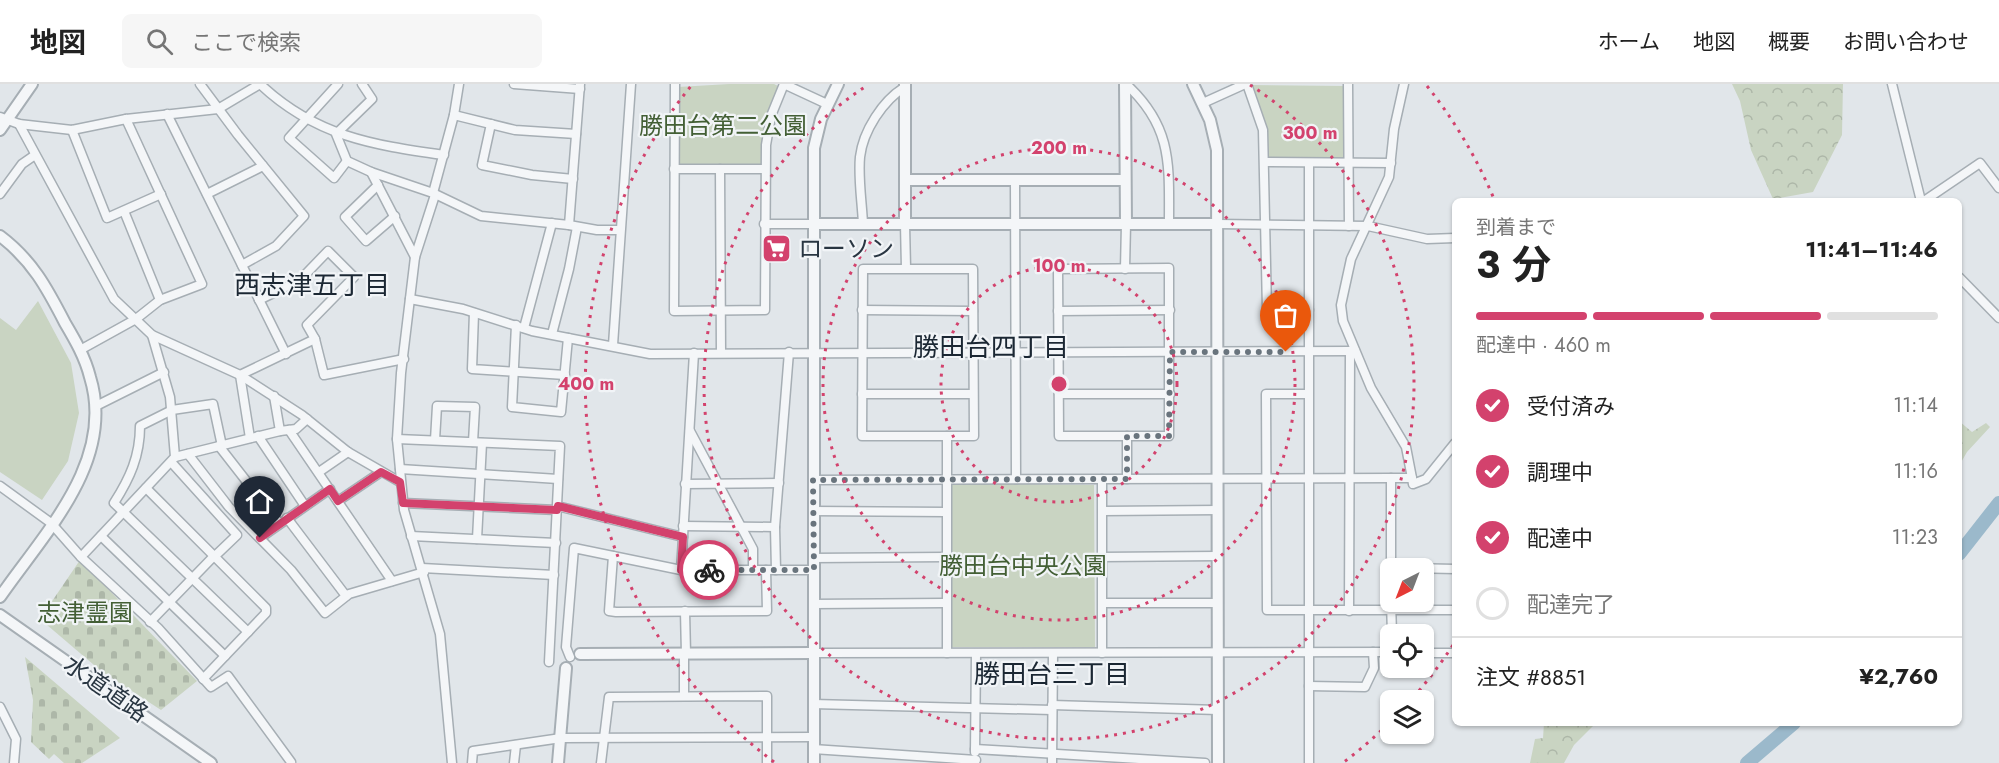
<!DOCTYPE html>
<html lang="ja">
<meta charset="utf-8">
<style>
:root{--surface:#fff;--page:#f6f6f6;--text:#222;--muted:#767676;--line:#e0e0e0;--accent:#d3426d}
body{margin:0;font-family:Jost,"Noto Sans JP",sans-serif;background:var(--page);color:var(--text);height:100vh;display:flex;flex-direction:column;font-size:22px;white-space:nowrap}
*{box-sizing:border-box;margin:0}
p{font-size:20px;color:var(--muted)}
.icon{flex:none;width:33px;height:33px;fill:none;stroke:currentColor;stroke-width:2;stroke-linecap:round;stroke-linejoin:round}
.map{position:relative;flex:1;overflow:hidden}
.sheet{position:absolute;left:1452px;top:114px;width:510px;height:528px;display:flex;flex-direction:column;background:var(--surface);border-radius:9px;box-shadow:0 2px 4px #0004}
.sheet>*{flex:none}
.needle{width:39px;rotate:222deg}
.fabs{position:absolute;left:1380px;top:474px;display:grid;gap:12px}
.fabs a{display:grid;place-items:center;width:54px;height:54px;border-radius:9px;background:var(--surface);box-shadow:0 2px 4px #0004;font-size:30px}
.pin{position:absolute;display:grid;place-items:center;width:51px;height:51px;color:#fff;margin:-62px -26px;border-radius:50% 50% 50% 0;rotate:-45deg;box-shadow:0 0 6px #0007}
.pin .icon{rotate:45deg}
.courier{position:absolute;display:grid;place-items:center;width:60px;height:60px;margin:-30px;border:4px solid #d3426d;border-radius:50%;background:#fff;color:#222;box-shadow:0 2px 8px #0007}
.headline em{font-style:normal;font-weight:700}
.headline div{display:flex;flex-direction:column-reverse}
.headline{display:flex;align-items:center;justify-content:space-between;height:102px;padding:0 24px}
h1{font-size:39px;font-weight:700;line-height:45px}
.bar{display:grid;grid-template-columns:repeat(4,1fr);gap:9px 6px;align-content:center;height:72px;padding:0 24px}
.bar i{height:8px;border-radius:4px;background:var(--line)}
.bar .current{background:var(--accent)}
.bar p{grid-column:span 4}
.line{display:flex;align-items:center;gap:15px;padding:0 24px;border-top:2px solid var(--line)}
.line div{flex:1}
ol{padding:0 24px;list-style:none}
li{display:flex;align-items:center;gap:18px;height:66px}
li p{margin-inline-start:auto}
li .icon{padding:6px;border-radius:50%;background:var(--accent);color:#fff;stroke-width:4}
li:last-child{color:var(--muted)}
li i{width:33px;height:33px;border:3px solid var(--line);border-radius:50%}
header{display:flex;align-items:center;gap:36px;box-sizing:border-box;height:84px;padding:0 30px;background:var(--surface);border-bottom:2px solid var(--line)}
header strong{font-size:28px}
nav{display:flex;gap:33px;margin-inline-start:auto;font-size:21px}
.search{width:420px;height:54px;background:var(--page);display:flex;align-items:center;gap:15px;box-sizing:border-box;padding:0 21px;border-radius:9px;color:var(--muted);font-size:22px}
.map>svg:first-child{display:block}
.green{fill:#c9d4c2}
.forest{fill:url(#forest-crowns)}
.cemetery{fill:url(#cemetery-stones)}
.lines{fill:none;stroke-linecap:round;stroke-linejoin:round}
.river{stroke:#9bb9cb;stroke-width:14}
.minor-casing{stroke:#a6aeb4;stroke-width:11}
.tertiary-casing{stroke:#a6aeb4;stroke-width:14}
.minor{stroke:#f4f6f8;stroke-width:8}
.tertiary{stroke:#f4f6f8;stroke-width:10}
.done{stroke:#69747d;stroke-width:6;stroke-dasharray:0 10.8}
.route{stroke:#d3426d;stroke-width:8}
.ring{fill:none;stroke:#d3426d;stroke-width:3;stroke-dasharray:3 6}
.labels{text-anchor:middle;stroke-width:4.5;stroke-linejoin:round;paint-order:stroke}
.park-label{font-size:24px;fill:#435f35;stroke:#f1f4f7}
.poi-label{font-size:24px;fill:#293642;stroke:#f1f4f7;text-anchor:start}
.street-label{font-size:24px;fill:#293642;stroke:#f1f4f7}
.neighbourhood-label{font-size:26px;fill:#1b2733;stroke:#f1f4f7}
.centre{fill:#d3426d;stroke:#f1f4f7;stroke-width:3}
.ring-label{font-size:18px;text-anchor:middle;font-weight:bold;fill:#d3426d;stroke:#f1f4f7;stroke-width:4.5;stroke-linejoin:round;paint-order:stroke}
</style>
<header>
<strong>地図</strong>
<div class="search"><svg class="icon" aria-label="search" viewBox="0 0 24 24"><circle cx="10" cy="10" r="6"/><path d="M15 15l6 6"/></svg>ここで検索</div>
<nav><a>ホーム</a><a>地図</a><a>概要</a><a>お問い合わせ</a></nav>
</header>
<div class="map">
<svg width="1999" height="679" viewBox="0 0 1999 679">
<defs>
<pattern id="forest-crowns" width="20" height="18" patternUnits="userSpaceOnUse" patternTransform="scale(1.5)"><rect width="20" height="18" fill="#c9d4c2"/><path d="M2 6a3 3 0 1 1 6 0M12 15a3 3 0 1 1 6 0" fill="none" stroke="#adb7a8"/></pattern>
<pattern id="cemetery-stones" width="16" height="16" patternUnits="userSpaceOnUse" patternTransform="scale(1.5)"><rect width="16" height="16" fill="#c9d4c2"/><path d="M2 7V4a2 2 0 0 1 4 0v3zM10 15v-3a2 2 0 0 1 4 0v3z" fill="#adb7a8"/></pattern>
</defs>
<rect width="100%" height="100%" fill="#e1e6ea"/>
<!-- green -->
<g class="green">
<polygon points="729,0 774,0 780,3 763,49 762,83 677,81 678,3"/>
<polygon points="1250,1 1345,2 1345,76 1267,76 1266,45"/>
<polygon points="38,217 71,279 79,329 68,377 42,416 0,388 0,234 16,246"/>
<polygon points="951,399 1094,401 1095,563 952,563"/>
</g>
<!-- forest -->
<g class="forest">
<polygon points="1732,0 1843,0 1842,51 1813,108 1773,115 1751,66 1740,17"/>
<polygon points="1959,337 1972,348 1986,339 1990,343 1967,368 1959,382"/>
<polygon points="1544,639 1596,639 1574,661 1564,679 1530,679 1535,655 1543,654"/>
</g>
<!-- cemetery -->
<g class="cemetery">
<polygon points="80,476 197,597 161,626 101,587 40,535"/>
<polygon points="25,573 120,654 82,679 64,679 54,670 49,675 31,658 33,616"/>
</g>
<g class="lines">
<!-- river -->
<g class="river">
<polyline points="1959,470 1999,419"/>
<polyline points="1747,679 1794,639"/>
</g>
<defs>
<g id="minor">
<polyline points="200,0 238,51 304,132 276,162 242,181"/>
<path d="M260 0C315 52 372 61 444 71"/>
<polyline points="338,0 289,54 334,94 347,77"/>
<polyline points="362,0 372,15 336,50 347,77 371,88 415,173"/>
<polyline points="514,0 580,5"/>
<polyline points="675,0 674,227 765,226 766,61 771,32 784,0"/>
<polyline points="784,0 827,20"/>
<path d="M1126 0C1173 43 1169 81 1169 140"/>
<polyline points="1247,0 1263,46 1267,226 1309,226"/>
<polyline points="1348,0 1349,142"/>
<polyline points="1404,0 1394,45 1389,93 1351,175 1341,221 1343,237 1371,304 1406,363 1412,394"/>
<polyline points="1892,0 1921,117"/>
<polyline points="1203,19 1245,0"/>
<polyline points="167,30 286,270"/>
<polyline points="454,31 515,46 576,50"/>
<polyline points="0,33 19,40 72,46 126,35 218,25 260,0"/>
<polyline points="19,40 114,215 152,251 240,291 302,331 348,368 400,398"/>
<polyline points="491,40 482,81 532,91 573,95"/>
<polyline points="72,46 107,134 161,110"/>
<polyline points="1266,78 1391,79"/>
<polyline points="1309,79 1309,679"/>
<polyline points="674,85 764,85"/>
<polyline points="720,85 721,269"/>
<polyline points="371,88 433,109 481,132 569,141 597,146 620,146"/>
<polyline points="1015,96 1016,395"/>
<polyline points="378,101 345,133 366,157 395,132"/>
<polyline points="433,109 454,31 459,0"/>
<polyline points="0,110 22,80 35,71"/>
<polyline points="207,110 263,82"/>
<polyline points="435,111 415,173 401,289 397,355 404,426 440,550 452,679"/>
<polyline points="1924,117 1980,79 1999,104"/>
<polyline points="124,127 160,216"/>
<polyline points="764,140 813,140"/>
<path d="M863 140C862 118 858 94 860 73 863 47 883 16 905 3"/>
<polyline points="905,140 906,184"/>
<polyline points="1218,140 1368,142 1427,155 1455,154"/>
<polyline points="569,141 580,0"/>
<polygon points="1169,184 1169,352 1059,352 1058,185"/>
<polygon points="863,185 973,185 974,352 862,352"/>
<polyline points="1125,185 1126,140"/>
<polyline points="1959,193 1999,234"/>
<polyline points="410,215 463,225 532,247 650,270 1355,267"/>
<polyline points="259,216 300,196 328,167 354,193 307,241 315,255 324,291 404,275"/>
<polyline points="862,226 973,227"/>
<polyline points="1058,227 1170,226"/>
<polyline points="474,229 472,285 565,291"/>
<polyline points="516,241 512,323 561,328 568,254"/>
<polyline points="524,244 552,139"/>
<polyline points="552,250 569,185 577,143"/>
<polyline points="613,261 631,0"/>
<polyline points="80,266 136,235 160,216 202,200 126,35"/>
<polyline points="862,310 973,310"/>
<polyline points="1059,310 1170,310"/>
<polyline points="1308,310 1266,310 1267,526 1455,526"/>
<polyline points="274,312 280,347"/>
<polyline points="96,322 164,288"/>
<polyline points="289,346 392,497"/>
<polyline points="690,347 753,465 753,485"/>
<polyline points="258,352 305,422"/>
<polyline points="947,352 947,569"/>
<polyline points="250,354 240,291 315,255"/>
<polyline points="397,355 560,362 549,578"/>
<polyline points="435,356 437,322 475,323 473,358"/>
<polyline points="219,362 279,439"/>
<path d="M222 362 213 320 172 326 140 342C140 372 130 394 114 419L248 548"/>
<polyline points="188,370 229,423 291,486 325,529 349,510 424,488"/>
<polyline points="175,373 280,347 296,345 307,335"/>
<polyline points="172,379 237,451 215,472"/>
<polyline points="400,385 558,395"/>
<polyline points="319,388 348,368"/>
<polyline points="1102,395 1102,569"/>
<polyline points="1127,395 1127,352"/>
<polyline points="813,396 1391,394 1412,394 1413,400 1426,395 1455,359"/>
<polyline points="685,400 779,399"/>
<polyline points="0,402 51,439 81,473 158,544 211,603 228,592 291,678"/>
<polyline points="146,404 266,524 266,529 203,595"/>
<polyline points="338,417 381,388"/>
<polyline points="403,419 557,426"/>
<polyline points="557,422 683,453"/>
<polyline points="813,427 946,428"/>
<polyline points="1103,427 1218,426"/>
<polyline points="287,434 346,512"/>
<polyline points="683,442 775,443"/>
<polyline points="101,452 225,572"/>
<polyline points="411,452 556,459"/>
<polyline points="260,454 330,405"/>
<polyline points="477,455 482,359"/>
<polyline points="613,472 609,527 616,528 767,527 766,486"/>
<polyline points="81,473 175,373 170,313 152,251"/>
<polyline points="1102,473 1217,472"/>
<polyline points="813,474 946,473"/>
<polyline points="422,484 554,491"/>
<polyline points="1391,484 1391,394"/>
<polyline points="1409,484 1455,485"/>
<polyline points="681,486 694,269"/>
<polyline points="776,486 775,443 789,268"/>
<polyline points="1391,518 1392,550"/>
<polyline points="1103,519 1217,519"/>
<polyline points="814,520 945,519"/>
<polyline points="685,527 686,570"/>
<polyline points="1349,527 1350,268"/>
<polyline points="150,538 214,472"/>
<polyline points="813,569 1390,568"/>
<polyline points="1424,569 1455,569"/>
<polyline points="684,570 684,612"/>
<polyline points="570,573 566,563 574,464 681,486 814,486"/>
<polyline points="1309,602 1365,603 1374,584 1373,568"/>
<polyline points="813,620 1052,626"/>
<polyline points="1052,621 1218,626"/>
<polyline points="0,623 16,655 14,679"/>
<polyline points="813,665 976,676"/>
<polyline points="975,665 1205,679"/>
<polyline points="975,668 976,570"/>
<polyline points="472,679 473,667 561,654 813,653"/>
<polyline points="514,679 516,661"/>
<polyline points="601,679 609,613 767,612 767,679"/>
<polyline points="1052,679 1053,570"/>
</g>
<g id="tertiary">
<polyline points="905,0 905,140"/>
<polyline points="1125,0 1126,140"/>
<polyline points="1193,0 1210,36 1217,66 1218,679"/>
<polyline points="0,46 32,0"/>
<polyline points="905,96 1125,96"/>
<polyline points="813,140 1218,140"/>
<path d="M0 152C32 176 47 204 65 239 75 256 85 273 90 293 116 377 45 448 0 513"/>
<polyline points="0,531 211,679"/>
<polyline points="580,570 813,569"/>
<polyline points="558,679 566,584"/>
<polyline points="814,679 814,64 821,35 838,0"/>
</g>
</defs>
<!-- minor casing -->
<use href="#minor" class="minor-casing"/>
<!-- tertiary casing -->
<use href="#tertiary" class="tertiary-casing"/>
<!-- minor -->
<use href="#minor" class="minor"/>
<!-- tertiary -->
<use href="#tertiary" class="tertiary"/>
</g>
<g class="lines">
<!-- done -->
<polyline class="done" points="709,486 814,486 813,396 1127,395 1127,352 1169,352 1170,268 1286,268"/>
<!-- route -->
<polyline class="route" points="260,454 330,405 338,417 381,388 400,398 403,419 557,426 558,422 683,453 681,486 709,486"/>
</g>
<!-- distance rings -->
<g class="ring">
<circle cx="1059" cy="300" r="118"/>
<circle cx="1059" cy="300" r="236"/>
<path d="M1250 1A355 355 0 1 1 868 1"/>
<path d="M1453 561A473 473 0 0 1 1411 616M1388 640A473 473 0 0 1 1344 678M774 678A473 473 0 0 1 691 2M1427 2A473 473 0 0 1 1494 115"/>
</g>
<!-- icons -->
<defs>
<symbol id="supermarket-square" viewBox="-11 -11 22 22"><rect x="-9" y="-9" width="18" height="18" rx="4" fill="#d3426d" stroke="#f1f4f7"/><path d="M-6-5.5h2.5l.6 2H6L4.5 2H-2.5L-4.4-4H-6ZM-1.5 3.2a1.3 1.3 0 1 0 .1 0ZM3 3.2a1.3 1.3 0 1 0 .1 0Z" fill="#fff"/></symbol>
</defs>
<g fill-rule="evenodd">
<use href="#supermarket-square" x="760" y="148" width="33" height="33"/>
</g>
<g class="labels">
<!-- park labels -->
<g class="park-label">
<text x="723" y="50">勝田台第二公園</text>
<text x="1023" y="490">勝田台中央公園</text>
<text x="85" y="537">志津霊園</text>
</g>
<!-- poi labels -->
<g class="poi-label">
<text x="798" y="173">ローソン</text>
</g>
<!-- street labels -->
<g class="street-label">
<text transform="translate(106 605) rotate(35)" y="8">水道道路</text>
</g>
<!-- neighbourhood labels -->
<g class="neighbourhood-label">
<text x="312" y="210">西志津五丁目</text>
<text x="991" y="272">勝田台四丁目</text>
<text x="1052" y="599">勝田台三丁目</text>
</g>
</g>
<circle cx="1059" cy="300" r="9" class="centre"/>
<g class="ring-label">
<text x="1310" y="55">300 m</text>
<text x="1059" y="70">200 m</text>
<text x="1059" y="188">100 m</text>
<text x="586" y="306">400 m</text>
</g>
</svg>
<div class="fabs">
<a><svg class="needle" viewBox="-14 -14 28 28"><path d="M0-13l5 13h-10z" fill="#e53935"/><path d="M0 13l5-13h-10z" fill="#767676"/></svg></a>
<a><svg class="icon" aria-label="locate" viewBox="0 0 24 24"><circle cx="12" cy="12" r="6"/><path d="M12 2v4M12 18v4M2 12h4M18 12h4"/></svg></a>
<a><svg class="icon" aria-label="layers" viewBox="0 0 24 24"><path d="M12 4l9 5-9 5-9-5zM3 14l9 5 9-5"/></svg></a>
</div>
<div class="pin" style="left:1286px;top:268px;background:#ea580c"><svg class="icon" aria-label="bag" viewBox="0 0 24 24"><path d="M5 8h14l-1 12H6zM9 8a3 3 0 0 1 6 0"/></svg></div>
<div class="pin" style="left:260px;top:454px;background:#1f2937"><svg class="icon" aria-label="home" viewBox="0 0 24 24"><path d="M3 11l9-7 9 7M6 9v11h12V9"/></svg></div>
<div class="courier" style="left:709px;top:486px"><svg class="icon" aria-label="bike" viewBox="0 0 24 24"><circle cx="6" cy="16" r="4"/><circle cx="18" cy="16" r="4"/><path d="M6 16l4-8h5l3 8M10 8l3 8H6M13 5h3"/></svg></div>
<section class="sheet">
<div class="headline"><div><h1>3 分</h1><p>到着まで</p></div><em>11:41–11:46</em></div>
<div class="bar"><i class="current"></i><i class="current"></i><i class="current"></i><i></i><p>配達中 · 460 m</p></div>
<ol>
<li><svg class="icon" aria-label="check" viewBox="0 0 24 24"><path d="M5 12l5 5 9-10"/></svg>受付済み<p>11:14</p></li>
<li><svg class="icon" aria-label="check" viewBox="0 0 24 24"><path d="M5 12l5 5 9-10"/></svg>調理中<p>11:16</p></li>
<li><svg class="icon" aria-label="check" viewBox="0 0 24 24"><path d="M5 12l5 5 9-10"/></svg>配達中<p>11:23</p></li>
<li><i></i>配達完了</li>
</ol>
<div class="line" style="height:78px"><div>注文 #8851</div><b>¥2,760</b></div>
</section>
</div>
